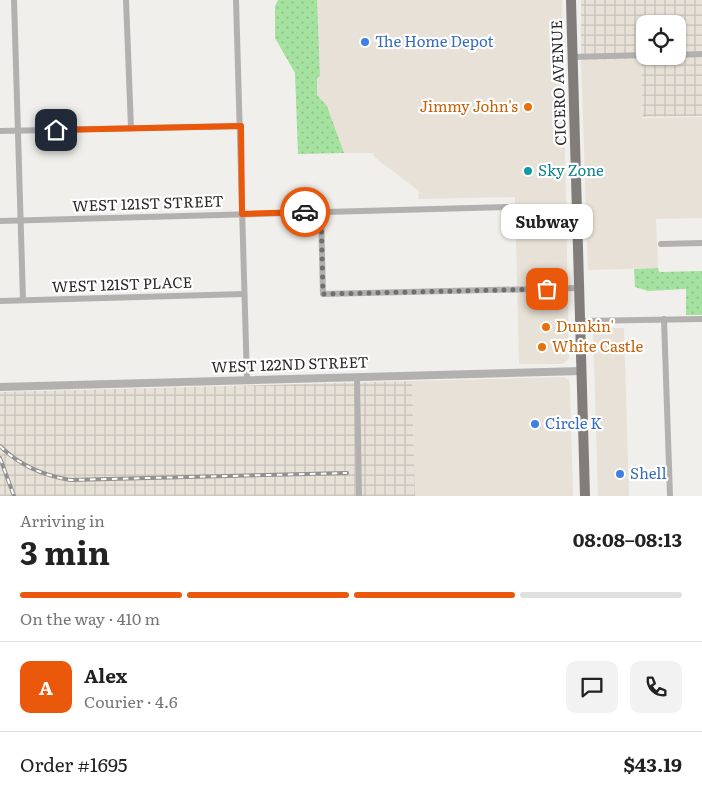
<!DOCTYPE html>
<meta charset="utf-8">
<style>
:root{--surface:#fff;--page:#f2f2f2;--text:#222;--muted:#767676;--line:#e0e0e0;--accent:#ea580c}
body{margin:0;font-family:Literata,serif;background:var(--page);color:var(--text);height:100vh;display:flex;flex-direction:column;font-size:19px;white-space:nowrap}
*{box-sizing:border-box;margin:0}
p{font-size:16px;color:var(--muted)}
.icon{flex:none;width:28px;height:28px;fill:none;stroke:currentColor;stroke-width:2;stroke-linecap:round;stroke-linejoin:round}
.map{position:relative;height:496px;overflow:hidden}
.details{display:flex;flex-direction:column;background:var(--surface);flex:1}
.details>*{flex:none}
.controls{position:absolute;left:636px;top:15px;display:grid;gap:10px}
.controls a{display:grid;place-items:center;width:50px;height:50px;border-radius:10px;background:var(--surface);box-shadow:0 1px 4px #0004;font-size:25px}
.pin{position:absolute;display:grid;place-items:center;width:42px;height:42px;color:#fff;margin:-21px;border-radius:10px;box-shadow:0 2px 8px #0006}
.courier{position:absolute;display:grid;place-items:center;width:50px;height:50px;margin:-25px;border:4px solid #ea580c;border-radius:50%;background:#fff;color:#222;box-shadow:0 1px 6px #0007}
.bubble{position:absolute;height:35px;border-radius:10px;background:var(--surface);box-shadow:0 1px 4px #0004;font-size:16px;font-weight:700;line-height:35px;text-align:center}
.summary em{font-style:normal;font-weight:700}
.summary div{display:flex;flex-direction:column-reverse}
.summary{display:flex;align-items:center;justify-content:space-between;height:85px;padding:0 20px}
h1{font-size:32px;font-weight:700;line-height:38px}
.bar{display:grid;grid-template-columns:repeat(4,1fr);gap:8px 5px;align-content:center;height:60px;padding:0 20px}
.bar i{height:6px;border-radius:4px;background:var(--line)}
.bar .selected{background:var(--accent)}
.bar p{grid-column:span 4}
.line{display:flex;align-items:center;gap:12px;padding:0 20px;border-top:1px solid var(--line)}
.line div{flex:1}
.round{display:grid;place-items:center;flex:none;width:52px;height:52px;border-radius:10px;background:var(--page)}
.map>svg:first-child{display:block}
.built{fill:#e7e1d7}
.industrial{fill:url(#industrial-grid);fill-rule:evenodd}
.grass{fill:url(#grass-dots)}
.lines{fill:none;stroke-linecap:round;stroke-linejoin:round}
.minor{stroke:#b3b1b0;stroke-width:6}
.tertiary{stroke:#b3b1b0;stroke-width:8}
.primary{stroke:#807d7b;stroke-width:10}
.rail-casing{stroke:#92918e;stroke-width:4}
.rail{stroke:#fff;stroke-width:2;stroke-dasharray:5.5;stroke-linecap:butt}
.done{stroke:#706f6d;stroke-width:5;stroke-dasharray:0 9}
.route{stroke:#ea580c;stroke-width:6}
.shop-dot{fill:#3f7fe0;stroke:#fff;stroke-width:2}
.food-dot{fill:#e8710a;stroke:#fff;stroke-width:2}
.culture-dot{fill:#0f9aa8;stroke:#fff;stroke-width:2}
.labels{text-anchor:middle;stroke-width:4.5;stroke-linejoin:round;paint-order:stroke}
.shop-label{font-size:15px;fill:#366cbe;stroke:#fff;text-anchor:start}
.street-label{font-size:15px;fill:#2b2a29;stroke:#fff}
.food-label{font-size:15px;fill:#c56008;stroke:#fff;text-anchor:start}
.culture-label{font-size:15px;fill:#0d838f;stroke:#fff;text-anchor:start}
</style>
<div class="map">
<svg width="702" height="496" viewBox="0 0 702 496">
<defs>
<pattern id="industrial-grid" width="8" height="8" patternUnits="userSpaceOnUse" patternTransform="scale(1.25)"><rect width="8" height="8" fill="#e7e1d7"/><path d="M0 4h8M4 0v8" fill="none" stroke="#c6c1b9"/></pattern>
<pattern id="grass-dots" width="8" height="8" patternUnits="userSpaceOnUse" patternTransform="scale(1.25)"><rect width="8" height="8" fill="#a5e19f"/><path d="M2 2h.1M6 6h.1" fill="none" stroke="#8ec189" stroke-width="1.8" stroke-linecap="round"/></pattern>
</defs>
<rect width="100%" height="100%" fill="#f1efeb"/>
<!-- built -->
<g class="built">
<polygon points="317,0 562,0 569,358 567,361 562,364 519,364 515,197 418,199 419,191 374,157 373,153 344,153 327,106 317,95 317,78 320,76"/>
<polygon points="641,59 643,117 640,118 702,117 702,218 656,219 658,268 588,270 581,60"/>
<polygon points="593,328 624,328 629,496 598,496"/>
<polygon points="564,377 569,380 570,388 573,496 415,496 412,381"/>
</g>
<!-- industrial -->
<g class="industrial">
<path d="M581 0H702V116L643 117 641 59 581 60ZM645 24H678V56H645Z"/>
<polygon points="412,381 415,496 0,496 0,392"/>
</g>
<!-- grass -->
<g class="grass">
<polygon points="278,0 317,0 320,76 317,78 317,95 327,106 344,153 298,154 295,73 275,38 275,6"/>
<polygon points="658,268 659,272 702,271 702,315 686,315 686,289 648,291 635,287 634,269"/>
</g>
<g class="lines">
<!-- minor -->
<g class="minor">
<polyline points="14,0 23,300"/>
<polyline points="126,0 131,128"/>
<polyline points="236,0 247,380"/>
<polyline points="678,55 702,54"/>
<polyline points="573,57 645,55"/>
<polyline points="0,131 241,126"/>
<polyline points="321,212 323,294 579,288"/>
<polyline points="0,221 507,207"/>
<polyline points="661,244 702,243"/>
<polyline points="0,301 244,294"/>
<polyline points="664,319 670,496"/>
<polyline points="580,321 702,319"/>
<polyline points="357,377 359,496"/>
</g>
<!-- tertiary -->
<polyline class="tertiary" points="0,387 582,371"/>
<!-- primary -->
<polyline class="primary" points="571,0 585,496"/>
<defs>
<g id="rail">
<path d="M0 446C20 466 43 475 70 480L347 473"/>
<polyline points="0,458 14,496"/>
</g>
</defs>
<!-- rail casing -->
<use href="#rail" class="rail-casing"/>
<!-- rail -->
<use href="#rail" class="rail"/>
</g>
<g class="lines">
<!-- done -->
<polyline class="done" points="305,212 321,212 323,294 547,289"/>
<!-- route -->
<polyline class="route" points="56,130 241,126 242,214 305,212"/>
</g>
<!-- markers -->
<g class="shop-dot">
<circle cx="365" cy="42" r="5"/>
<circle cx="535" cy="424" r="5"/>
<circle cx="620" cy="474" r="5"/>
</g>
<g class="food-dot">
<circle cx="528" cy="107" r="5"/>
<circle cx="546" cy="327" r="5"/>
<circle cx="542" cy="347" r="5"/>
</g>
<circle class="culture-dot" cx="528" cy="171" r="5"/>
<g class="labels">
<!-- shop labels -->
<g class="shop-label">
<text x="375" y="47">The Home Depot</text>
<text x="545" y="429">Circle K</text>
<text x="630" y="479">Shell</text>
</g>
<!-- street labels -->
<g class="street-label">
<text transform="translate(559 83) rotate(-92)" y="5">CICERO AVENUE</text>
<text transform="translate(148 204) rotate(-2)" y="5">WEST 121ST STREET</text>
<text transform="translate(122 285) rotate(-2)" y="5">WEST 121ST PLACE</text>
<text transform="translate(290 365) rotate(-2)" y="5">WEST 122ND STREET</text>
</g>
<!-- food labels -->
<g class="food-label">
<text x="518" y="112" text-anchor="end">Jimmy John's</text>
<text x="556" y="332">Dunkin'</text>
<text x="552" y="352">White Castle</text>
</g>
<!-- culture labels -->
<g class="culture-label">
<text x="538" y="176">Sky Zone</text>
</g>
</g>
</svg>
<div class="controls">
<a><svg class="icon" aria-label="locate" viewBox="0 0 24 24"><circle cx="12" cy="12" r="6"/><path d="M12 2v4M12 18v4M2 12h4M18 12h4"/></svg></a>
</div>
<div class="pin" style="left:547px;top:289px;background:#ea580c"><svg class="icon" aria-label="bag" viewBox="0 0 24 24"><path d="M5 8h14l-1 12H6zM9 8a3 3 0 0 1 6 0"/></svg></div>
<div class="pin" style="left:56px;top:130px;background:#1f2937"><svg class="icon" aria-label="home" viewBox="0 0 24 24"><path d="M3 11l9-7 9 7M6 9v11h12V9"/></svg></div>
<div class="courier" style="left:305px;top:212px"><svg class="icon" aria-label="car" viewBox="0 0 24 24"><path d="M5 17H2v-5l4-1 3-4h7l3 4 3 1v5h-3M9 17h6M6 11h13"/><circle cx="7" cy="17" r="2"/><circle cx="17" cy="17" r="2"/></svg></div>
<div class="bubble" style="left:501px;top:204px;width:92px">Subway</div>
</div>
<section class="details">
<div class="summary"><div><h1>3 min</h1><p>Arriving in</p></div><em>08:08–08:13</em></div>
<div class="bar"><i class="selected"></i><i class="selected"></i><i class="selected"></i><i></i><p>On the way · 410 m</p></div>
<div class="line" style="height:90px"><b class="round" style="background:var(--accent);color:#fff">A</b><div><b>Alex</b><p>Courier · 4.6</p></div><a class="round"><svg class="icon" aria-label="chat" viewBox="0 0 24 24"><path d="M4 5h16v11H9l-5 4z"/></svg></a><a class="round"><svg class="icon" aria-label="phone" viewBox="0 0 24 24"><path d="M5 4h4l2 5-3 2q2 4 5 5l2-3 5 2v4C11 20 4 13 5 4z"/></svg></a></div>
<div class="line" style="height:65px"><div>Order #1695</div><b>$43.19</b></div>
</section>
